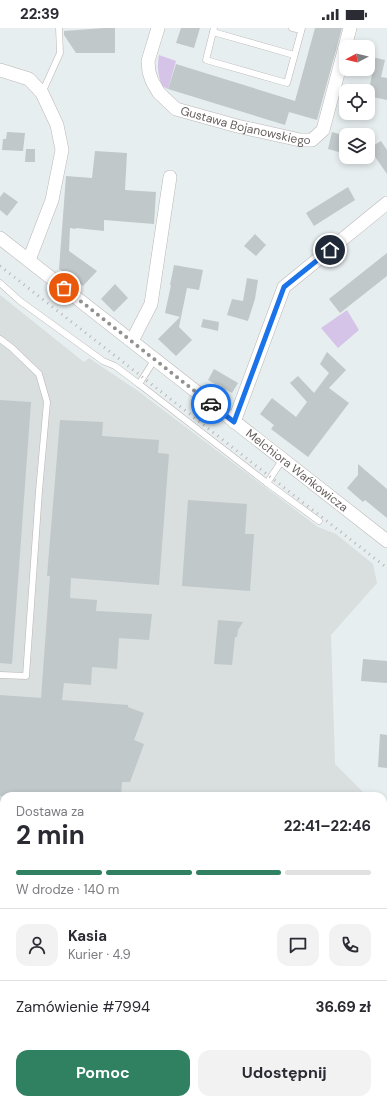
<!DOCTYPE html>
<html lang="pl">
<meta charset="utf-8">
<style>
:root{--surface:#fff;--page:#f2f2f3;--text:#2b2b33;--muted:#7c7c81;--line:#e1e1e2;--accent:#2f8161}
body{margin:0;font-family:"DM Sans",sans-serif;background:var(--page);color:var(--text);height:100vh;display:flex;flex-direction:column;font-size:15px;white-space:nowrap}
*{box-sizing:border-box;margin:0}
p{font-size:13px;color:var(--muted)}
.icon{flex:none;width:22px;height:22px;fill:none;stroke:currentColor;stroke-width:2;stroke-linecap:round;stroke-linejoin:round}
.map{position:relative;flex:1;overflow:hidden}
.side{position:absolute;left:0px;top:764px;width:387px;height:312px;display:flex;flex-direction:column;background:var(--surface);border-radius:12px 12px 0 0;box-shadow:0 2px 6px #0003}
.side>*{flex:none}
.needle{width:26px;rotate:263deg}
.tools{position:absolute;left:339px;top:12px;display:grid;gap:8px}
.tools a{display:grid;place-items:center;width:36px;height:36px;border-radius:8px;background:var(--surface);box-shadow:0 2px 6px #0003;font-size:20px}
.pin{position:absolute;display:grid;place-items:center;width:34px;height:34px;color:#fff;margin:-17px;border:2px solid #fff;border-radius:50%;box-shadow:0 1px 4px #0007}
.courier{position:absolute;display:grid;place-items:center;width:40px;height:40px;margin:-20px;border:3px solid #1a73e8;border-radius:50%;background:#fff;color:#222;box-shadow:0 1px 5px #0007}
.headline em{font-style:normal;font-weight:700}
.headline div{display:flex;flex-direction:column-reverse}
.headline{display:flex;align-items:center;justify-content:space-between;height:68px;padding:0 16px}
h1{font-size:26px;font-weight:700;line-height:30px}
.bar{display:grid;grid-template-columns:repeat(4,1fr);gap:6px 4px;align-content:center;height:48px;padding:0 16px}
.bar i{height:5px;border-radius:3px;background:var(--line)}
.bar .active{background:var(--accent)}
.bar p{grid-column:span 4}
.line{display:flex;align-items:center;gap:10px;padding:0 16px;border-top:1px solid var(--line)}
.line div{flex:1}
.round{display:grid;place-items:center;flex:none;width:42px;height:42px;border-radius:12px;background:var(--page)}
.button{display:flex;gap:8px;margin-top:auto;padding:8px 16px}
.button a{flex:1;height:46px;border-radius:12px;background:var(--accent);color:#fff;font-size:16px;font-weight:700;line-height:46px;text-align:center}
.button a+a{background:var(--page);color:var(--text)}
.status{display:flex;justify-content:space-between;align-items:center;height:28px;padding:0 20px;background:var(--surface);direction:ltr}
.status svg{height:11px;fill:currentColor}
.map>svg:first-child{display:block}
.industrial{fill:#d9dedf}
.green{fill:#d5c4e8}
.building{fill:#c1c8c9}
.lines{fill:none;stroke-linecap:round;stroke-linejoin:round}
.lane-casing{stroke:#bbb5b4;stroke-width:7}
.street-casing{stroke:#bbb5b4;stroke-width:14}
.lane{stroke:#fff;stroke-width:6}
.street{stroke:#fff;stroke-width:13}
.rail{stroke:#b7b5b5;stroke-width:3;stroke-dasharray:1 5;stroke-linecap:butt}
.done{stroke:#949191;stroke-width:4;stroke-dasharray:0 7.2}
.route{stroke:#1a73e8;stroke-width:5}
.labels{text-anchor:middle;stroke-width:3.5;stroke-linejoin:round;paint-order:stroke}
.street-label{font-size:12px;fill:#675f5e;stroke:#fff}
</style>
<div class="status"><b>22:39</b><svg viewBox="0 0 49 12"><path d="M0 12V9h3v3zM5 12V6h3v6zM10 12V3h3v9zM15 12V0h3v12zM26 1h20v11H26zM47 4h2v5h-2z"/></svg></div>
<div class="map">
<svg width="387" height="1076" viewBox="0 0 387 1076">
<rect width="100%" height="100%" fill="#e7eef0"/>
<!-- industrial -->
<g class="industrial">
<polygon points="0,267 84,334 89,330 138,363 318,499 336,506 373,536 377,555 331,607 335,736 367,768 4,768 4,881 0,880"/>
<polygon points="383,847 387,858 387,945 383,946"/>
</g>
<!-- green -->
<g class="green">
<path d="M159 27 176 33 168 61 162 58C158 47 157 39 159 27Z"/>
<polygon points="347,282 359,302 338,320 321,300"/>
</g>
<!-- building -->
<g class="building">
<polygon points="104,0 115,0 115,25 76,25 64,7 64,3"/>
<polygon points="181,0 200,0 194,20 176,15"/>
<polygon points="315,0 342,0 317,92 289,84 285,97 168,61 176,36 295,73"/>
<polygon points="368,28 385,32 381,49 387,50 387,72 368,68 372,46 368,45"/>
<polygon points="7,104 25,105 23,123 2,122 3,111 6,111"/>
<polygon points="332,104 346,108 346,126 328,121"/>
<polygon points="381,113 387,122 387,146 369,120"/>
<polygon points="26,121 35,121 35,134 25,134"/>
<polygon points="95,123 127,125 125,162 156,164 154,196 104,192 104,203 76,200 76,201 70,200 69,223 97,243 83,258 59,241 66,148 92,150"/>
<polygon points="348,159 355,172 314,198 306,185"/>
<polygon points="4,164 18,174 7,188 0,182 0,169"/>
<polygon points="255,206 266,217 256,228 244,218"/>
<polygon points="387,225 387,248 340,285 329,271"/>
<polygon points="174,237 203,242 199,262 187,260 179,299 192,312 176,328 158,311 180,289 165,285 171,257 170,257"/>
<polygon points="247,250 258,252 255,271 248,293 227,287 232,271 243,273"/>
<polygon points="115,256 128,270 114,284 101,271"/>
<polygon points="203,291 219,294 218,303 201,299"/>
<polygon points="327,324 346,342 329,360 349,375 308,429 271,401 274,397 260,386 272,370 296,389 307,374 290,355 298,348 314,365 329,345 320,336"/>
<polygon points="214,341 238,355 232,365 208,352"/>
<polygon points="0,372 31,374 12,636 0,635"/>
<polygon points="60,392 103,394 102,408 159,412 158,425 169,426 159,557 71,550 70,570 97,572 96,583 152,586 149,612 119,610 117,641 92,639 91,657 64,655 62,672 128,677 128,679 144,685 134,712 144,716 130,754 122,754 121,768 0,768 0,667 41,670 50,548 47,548"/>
<polygon points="358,436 387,461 387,490 365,472 363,474 347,460 358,447"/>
<polygon points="188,472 247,476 245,506 254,506 250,563 182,558"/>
<polygon points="218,592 243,594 238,602 237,609 235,609 232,637 214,636"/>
<polygon points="363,631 387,633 387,655 361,653"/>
<polygon points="380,706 387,707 387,740 378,739"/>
</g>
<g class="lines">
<defs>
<g id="lane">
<polyline points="214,0 206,32 287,55 302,0"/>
<polyline points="292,0 301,2"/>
<polyline points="213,4 294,27"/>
<polyline points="42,65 60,25 59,0"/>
<polyline points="0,255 20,273 103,333 115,338 139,356 155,331"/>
<polyline points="0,311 12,320 39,346 47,374 39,463 26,648 0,647"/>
<polyline points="139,356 267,455 283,431"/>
<polyline points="267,455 319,493"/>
</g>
<g id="street">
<path id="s1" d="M158 0 148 33 149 44 152 53 159 65 176 81 237 98 300 112H312L323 102 350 0"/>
<polyline points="0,42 29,51 42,65 57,97 62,122 52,172 29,232"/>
<path id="s2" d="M0 210 387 513"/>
<polyline points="132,313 151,276 170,149"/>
<polyline points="234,394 284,259 387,175"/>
<polyline points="383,823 387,821"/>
<polyline points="0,992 4,990"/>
</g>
</defs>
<!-- lane casing -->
<use href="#lane" class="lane-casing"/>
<!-- street casing -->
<use href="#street" class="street-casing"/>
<!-- lane -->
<use href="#lane" class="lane"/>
<!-- street -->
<use href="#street" class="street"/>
<!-- rail -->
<g class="rail">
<polyline points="0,238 387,540"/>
<polyline points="383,950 387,950"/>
<polyline points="383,958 387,958"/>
<polyline points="383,969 387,968"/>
<polyline points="383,979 387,978"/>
<polyline points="383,988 387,988"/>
<polyline points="383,1014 387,1014"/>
<polyline points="0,1020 4,1019"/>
<polyline points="0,1028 4,1027"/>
<polyline points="0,1038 4,1037"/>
<polyline points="0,1047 4,1047"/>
<polyline points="0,1057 4,1056"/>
</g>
</g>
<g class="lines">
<!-- done -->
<polyline class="done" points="64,260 211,376"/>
<!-- route -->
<polyline class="route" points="211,376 234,394 284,259 330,222"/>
</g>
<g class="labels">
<!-- street labels -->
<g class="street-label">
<text dy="4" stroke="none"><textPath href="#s1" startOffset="164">Gustawa Bojanowskiego</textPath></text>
<text dy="4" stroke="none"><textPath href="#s2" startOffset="377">Melchiora Wańkowicza</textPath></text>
</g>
</g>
</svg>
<div class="tools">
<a><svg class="needle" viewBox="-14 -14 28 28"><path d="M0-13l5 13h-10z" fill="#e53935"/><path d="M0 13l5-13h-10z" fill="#7c7c81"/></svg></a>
<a><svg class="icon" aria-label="locate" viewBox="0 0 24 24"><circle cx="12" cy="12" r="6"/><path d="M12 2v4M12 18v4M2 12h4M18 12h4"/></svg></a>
<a><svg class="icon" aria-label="layers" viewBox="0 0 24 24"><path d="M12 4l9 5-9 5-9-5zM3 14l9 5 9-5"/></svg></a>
</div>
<div class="pin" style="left:64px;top:260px;background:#ea580c"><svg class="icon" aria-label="bag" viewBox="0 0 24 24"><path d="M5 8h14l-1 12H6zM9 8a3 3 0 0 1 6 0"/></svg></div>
<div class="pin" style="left:330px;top:222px;background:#1f2937"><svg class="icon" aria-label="home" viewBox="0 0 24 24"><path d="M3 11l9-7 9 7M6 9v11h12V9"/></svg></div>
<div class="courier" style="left:211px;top:376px"><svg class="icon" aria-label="car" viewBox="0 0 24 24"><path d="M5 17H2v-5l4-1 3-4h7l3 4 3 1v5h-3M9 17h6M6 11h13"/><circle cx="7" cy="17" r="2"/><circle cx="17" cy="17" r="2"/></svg></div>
<section class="side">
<div class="headline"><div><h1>2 min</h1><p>Dostawa za</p></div><em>22:41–22:46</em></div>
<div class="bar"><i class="active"></i><i class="active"></i><i class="active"></i><i></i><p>W drodze · 140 m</p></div>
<div class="line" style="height:72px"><a class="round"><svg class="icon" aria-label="person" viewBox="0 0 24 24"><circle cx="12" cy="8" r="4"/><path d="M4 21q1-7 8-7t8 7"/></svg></a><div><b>Kasia</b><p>Kurier · 4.9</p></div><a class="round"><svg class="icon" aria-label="chat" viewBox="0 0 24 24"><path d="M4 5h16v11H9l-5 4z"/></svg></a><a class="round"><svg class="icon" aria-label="phone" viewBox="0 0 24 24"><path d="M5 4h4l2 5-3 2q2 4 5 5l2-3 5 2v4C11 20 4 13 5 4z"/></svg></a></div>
<div class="line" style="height:52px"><div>Zamówienie #7994</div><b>36.69 zł</b></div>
<div class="button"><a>Pomoc</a><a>Udostępnij</a></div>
</section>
</div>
